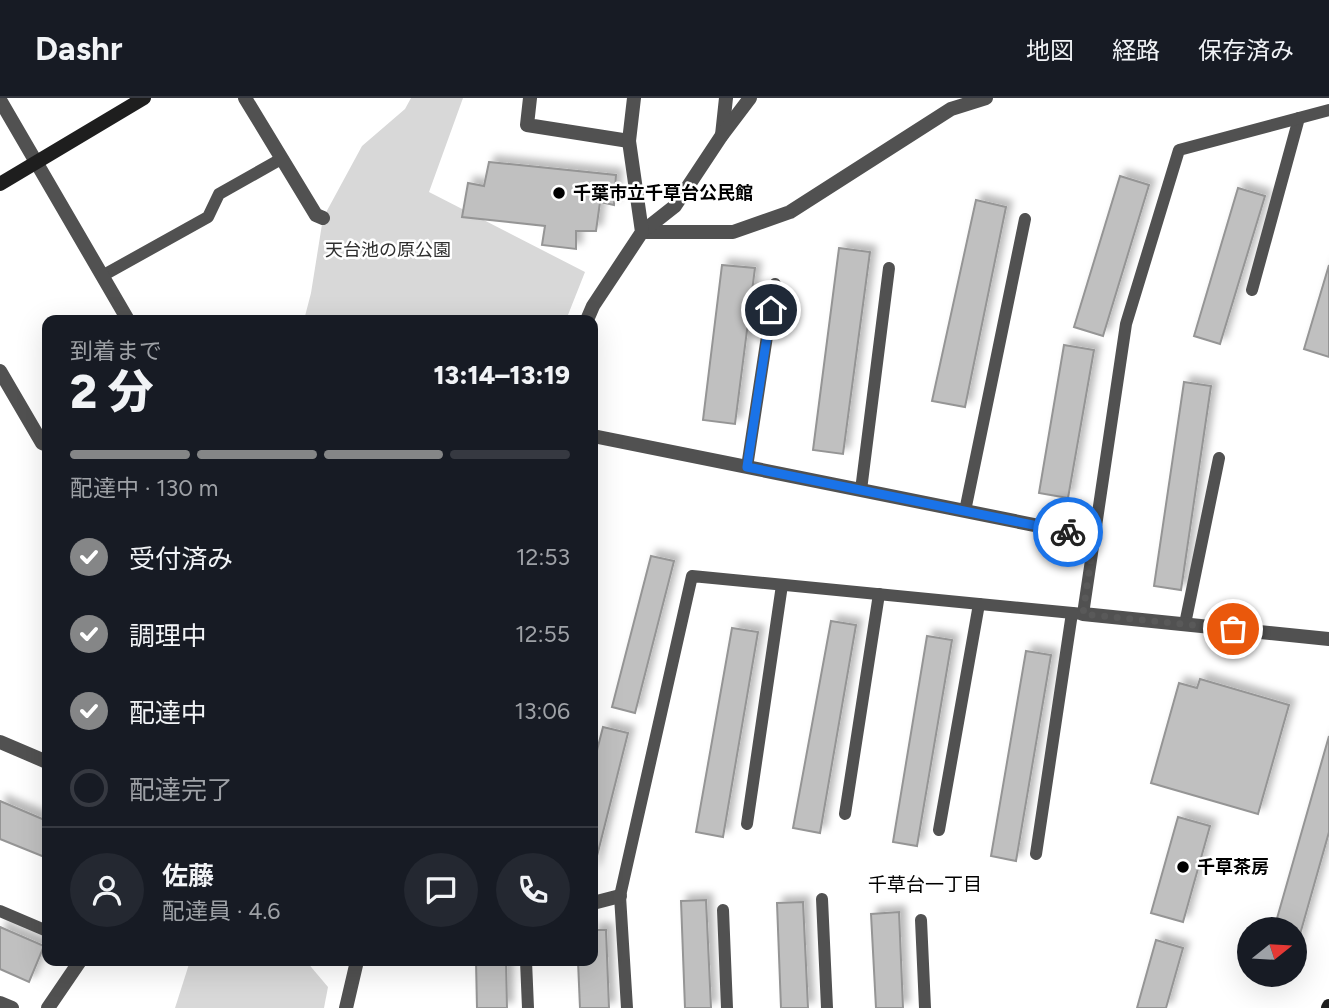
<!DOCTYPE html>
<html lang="ja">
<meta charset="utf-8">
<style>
:root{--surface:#171b24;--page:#242831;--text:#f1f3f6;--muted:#9ea1a6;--line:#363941;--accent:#858687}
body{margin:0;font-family:Figtree,"Noto Sans JP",sans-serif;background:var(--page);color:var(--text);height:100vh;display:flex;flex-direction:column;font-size:26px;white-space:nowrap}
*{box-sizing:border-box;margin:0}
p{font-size:23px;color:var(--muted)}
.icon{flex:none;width:38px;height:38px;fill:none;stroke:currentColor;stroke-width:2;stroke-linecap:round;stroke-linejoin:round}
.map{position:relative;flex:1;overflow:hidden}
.sheet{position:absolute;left:42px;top:217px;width:556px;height:651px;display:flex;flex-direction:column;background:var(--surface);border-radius:14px;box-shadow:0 7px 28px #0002}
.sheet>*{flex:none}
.needle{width:46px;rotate:72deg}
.tools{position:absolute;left:1237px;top:819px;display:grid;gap:14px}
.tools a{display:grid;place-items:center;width:70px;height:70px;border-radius:50%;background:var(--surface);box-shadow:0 7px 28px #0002;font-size:35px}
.pin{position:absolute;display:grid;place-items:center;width:60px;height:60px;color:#fff;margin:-30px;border:4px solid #fff;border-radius:50%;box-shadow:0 2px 7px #0007}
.courier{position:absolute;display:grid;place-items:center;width:70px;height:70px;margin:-35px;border:5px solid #1a73e8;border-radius:50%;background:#fff;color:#222;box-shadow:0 2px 9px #0007}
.overview em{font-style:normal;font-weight:800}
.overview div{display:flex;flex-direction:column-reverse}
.overview{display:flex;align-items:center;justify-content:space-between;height:119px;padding:0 28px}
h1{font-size:46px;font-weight:800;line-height:52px}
.bar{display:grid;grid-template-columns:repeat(4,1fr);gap:10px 7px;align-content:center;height:84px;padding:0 28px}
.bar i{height:9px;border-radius:5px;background:var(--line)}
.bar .active{background:var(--accent)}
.bar p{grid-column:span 4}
.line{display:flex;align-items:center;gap:18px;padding:0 28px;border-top:2px solid var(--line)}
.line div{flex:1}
.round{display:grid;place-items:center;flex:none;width:74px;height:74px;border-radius:37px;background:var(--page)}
ol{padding:0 28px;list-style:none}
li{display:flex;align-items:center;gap:21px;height:77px}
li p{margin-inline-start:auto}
li .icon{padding:7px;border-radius:50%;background:var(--accent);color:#fff;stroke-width:4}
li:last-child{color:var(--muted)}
li i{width:38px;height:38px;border:4px solid var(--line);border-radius:50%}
header{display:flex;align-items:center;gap:42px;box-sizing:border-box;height:98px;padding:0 35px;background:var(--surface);border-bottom:2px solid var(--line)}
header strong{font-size:33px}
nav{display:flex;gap:38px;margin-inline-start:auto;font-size:24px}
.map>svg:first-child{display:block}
.green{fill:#d8d8d8}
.building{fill:#c0c0c0;stroke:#959595;stroke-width:2;filter:url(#shadow)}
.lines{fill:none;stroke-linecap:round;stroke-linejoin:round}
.lane{stroke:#515151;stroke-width:12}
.street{stroke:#515151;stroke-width:14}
.secondary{stroke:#1e1e1e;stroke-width:14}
.done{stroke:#595959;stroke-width:7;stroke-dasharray:0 12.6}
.route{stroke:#1a73e8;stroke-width:9}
.poi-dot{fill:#000;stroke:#fff;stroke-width:2.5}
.labels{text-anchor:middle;stroke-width:5;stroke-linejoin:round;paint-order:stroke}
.poi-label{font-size:18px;font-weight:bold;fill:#000;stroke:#fff;text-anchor:start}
.park-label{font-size:18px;fill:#2f2f2f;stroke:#fff}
.neighbourhood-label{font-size:19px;fill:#000;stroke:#fff}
</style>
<header>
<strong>Dashr</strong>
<nav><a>地図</a><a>経路</a><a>保存済み</a></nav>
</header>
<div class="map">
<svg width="1329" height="910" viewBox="0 0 1329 910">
<defs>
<filter id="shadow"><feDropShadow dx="6" dy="-6" stdDeviation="3.5" flood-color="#0004"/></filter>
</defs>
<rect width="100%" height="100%" fill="#fff"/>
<!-- green -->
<g class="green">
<polygon points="411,0 463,0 429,94 585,174 566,222 304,222 311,195 323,120 362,48 405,11"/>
<polygon points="190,863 306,863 328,889 324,910 175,910"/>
</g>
<!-- building -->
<g class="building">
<polygon points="489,64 616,77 614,107 600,104 596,133 576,133 576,151 542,147 545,128 462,119 468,85 484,88"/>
<polygon points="1120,78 1149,87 1103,238 1074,229"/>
<polygon points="1238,90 1265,98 1220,246 1194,238"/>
<polygon points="976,102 1006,109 965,309 932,303"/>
<polygon points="839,150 870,154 843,356 813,352"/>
<polygon points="722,167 755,170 735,326 703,322"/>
<polygon points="1329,167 1329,259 1304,251"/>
<polygon points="1064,247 1094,252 1068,400 1039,395"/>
<polygon points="1184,284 1211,288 1181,492 1154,488"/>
<polygon points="651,458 674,463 635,615 612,609"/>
<polygon points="831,523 856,527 820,735 793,730"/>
<polygon points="732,530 758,534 723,739 696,734"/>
<polygon points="927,538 952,542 917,748 893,744"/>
<polygon points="1026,553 1051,557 1016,763 991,758"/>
<polygon points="1200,581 1289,607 1258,716 1151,685 1179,585 1197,590"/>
<polygon points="603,629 628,635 593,774 593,668"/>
<polygon points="1329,638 1329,734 1295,854 1295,831 1274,831"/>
<polygon points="0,703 47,723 47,760 0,741"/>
<polygon points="1178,719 1210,728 1183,824 1151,815"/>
<polygon points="706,802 711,910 685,910 681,803"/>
<polygon points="803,804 808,910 781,910 777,805"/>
<polygon points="899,814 903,910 876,910 871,816"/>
<polygon points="0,829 44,848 29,884 0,871"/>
<polygon points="593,832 606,832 609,910 580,910 578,863 593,863"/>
<polygon points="1156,842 1183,850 1166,910 1137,910"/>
<polygon points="476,863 506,863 507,910 477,910"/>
</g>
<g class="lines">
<!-- lane -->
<g class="lane">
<polyline points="102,178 208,119 219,96 281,61"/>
<polyline points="1252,192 1299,20"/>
<polyline points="747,369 775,186"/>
<polyline points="861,392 889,170"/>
<polyline points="965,413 1025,121"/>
<polyline points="1185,526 1219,360"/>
<polyline points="845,716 879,496"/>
<polyline points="747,726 782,487"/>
<polyline points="939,732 979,506"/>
<polyline points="1036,756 1072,515"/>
<polyline points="822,801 827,910"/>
<polyline points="723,812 727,910"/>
<polyline points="0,813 47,833"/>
<polyline points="921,822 925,910"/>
<polyline points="526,863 528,910"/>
<polyline points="627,910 620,798 692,478 1083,516 1126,226 1179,52 1329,12"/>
</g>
<!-- street -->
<g class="street">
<polyline points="245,0 316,117 323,120"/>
<polyline points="530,0 527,27 629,43"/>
<polyline points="0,2 128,222"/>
<polyline points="722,37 726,0"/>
<polyline points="642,134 733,134 790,114 951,11 986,0"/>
<polyline points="642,134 675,108 722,37 750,0"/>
<polyline points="587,222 593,208 642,134 629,43 634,0"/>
<polyline points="0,273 42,345 47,347"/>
<polyline points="593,338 1094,439"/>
<polyline points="1083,516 1329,541"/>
<polyline points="0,644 47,664"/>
<polyline points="593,805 620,798"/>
<polyline points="0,905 12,910"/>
<polyline points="48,910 80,863"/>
<polyline points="346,910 357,863"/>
</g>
<!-- secondary -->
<g class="secondary">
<polyline points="0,86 144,0"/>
<polyline points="1328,910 1329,908"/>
</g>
</g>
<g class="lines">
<!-- done -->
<polyline class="done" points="1068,434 1094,439 1083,516 1233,531"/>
<!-- route -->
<polyline class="route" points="771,212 747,369 1068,434"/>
</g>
<!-- markers -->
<g class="poi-dot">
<circle cx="559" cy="95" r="7"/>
<circle cx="1183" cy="769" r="7"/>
</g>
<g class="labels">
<!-- poi labels -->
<g class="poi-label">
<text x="573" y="101">千葉市立千草台公民館</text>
<text x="1197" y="775">千草茶房</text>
</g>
<!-- park labels -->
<g class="park-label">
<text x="388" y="158">天台池の原公園</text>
</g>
<!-- neighbourhood labels -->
<g class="neighbourhood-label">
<text x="925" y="793">千草台一丁目</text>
</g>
</g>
</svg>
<div class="tools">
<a><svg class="needle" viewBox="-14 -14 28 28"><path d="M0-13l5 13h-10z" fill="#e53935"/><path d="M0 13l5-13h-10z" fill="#9ea1a6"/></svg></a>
</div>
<div class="pin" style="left:1233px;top:531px;background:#ea580c"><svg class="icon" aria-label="bag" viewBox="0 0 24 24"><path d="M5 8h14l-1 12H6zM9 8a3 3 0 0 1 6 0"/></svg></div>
<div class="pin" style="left:771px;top:212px;background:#1f2937"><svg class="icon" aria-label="home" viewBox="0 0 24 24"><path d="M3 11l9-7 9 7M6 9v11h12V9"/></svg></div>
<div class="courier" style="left:1068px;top:434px"><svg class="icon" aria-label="bike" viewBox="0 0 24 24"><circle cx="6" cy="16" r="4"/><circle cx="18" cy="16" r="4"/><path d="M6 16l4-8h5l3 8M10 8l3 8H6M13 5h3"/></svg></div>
<section class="sheet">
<div class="overview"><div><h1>2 分</h1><p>到着まで</p></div><em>13:14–13:19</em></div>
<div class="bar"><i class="active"></i><i class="active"></i><i class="active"></i><i></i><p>配達中 · 130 m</p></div>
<ol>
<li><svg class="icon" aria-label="check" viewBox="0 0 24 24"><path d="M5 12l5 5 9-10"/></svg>受付済み<p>12:53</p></li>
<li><svg class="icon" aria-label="check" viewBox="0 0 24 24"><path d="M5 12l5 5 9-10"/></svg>調理中<p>12:55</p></li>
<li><svg class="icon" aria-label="check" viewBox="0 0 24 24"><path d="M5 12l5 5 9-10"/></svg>配達中<p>13:06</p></li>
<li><i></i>配達完了</li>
</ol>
<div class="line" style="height:126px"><a class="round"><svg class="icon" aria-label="person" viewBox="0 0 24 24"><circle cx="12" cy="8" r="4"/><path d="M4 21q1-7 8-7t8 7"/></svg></a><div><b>佐藤</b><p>配達員 · 4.6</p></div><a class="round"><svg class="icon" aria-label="chat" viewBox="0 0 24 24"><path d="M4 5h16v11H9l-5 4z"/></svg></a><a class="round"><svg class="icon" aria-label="phone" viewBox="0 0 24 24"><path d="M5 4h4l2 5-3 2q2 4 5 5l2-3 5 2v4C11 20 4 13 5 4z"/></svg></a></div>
</section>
</div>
